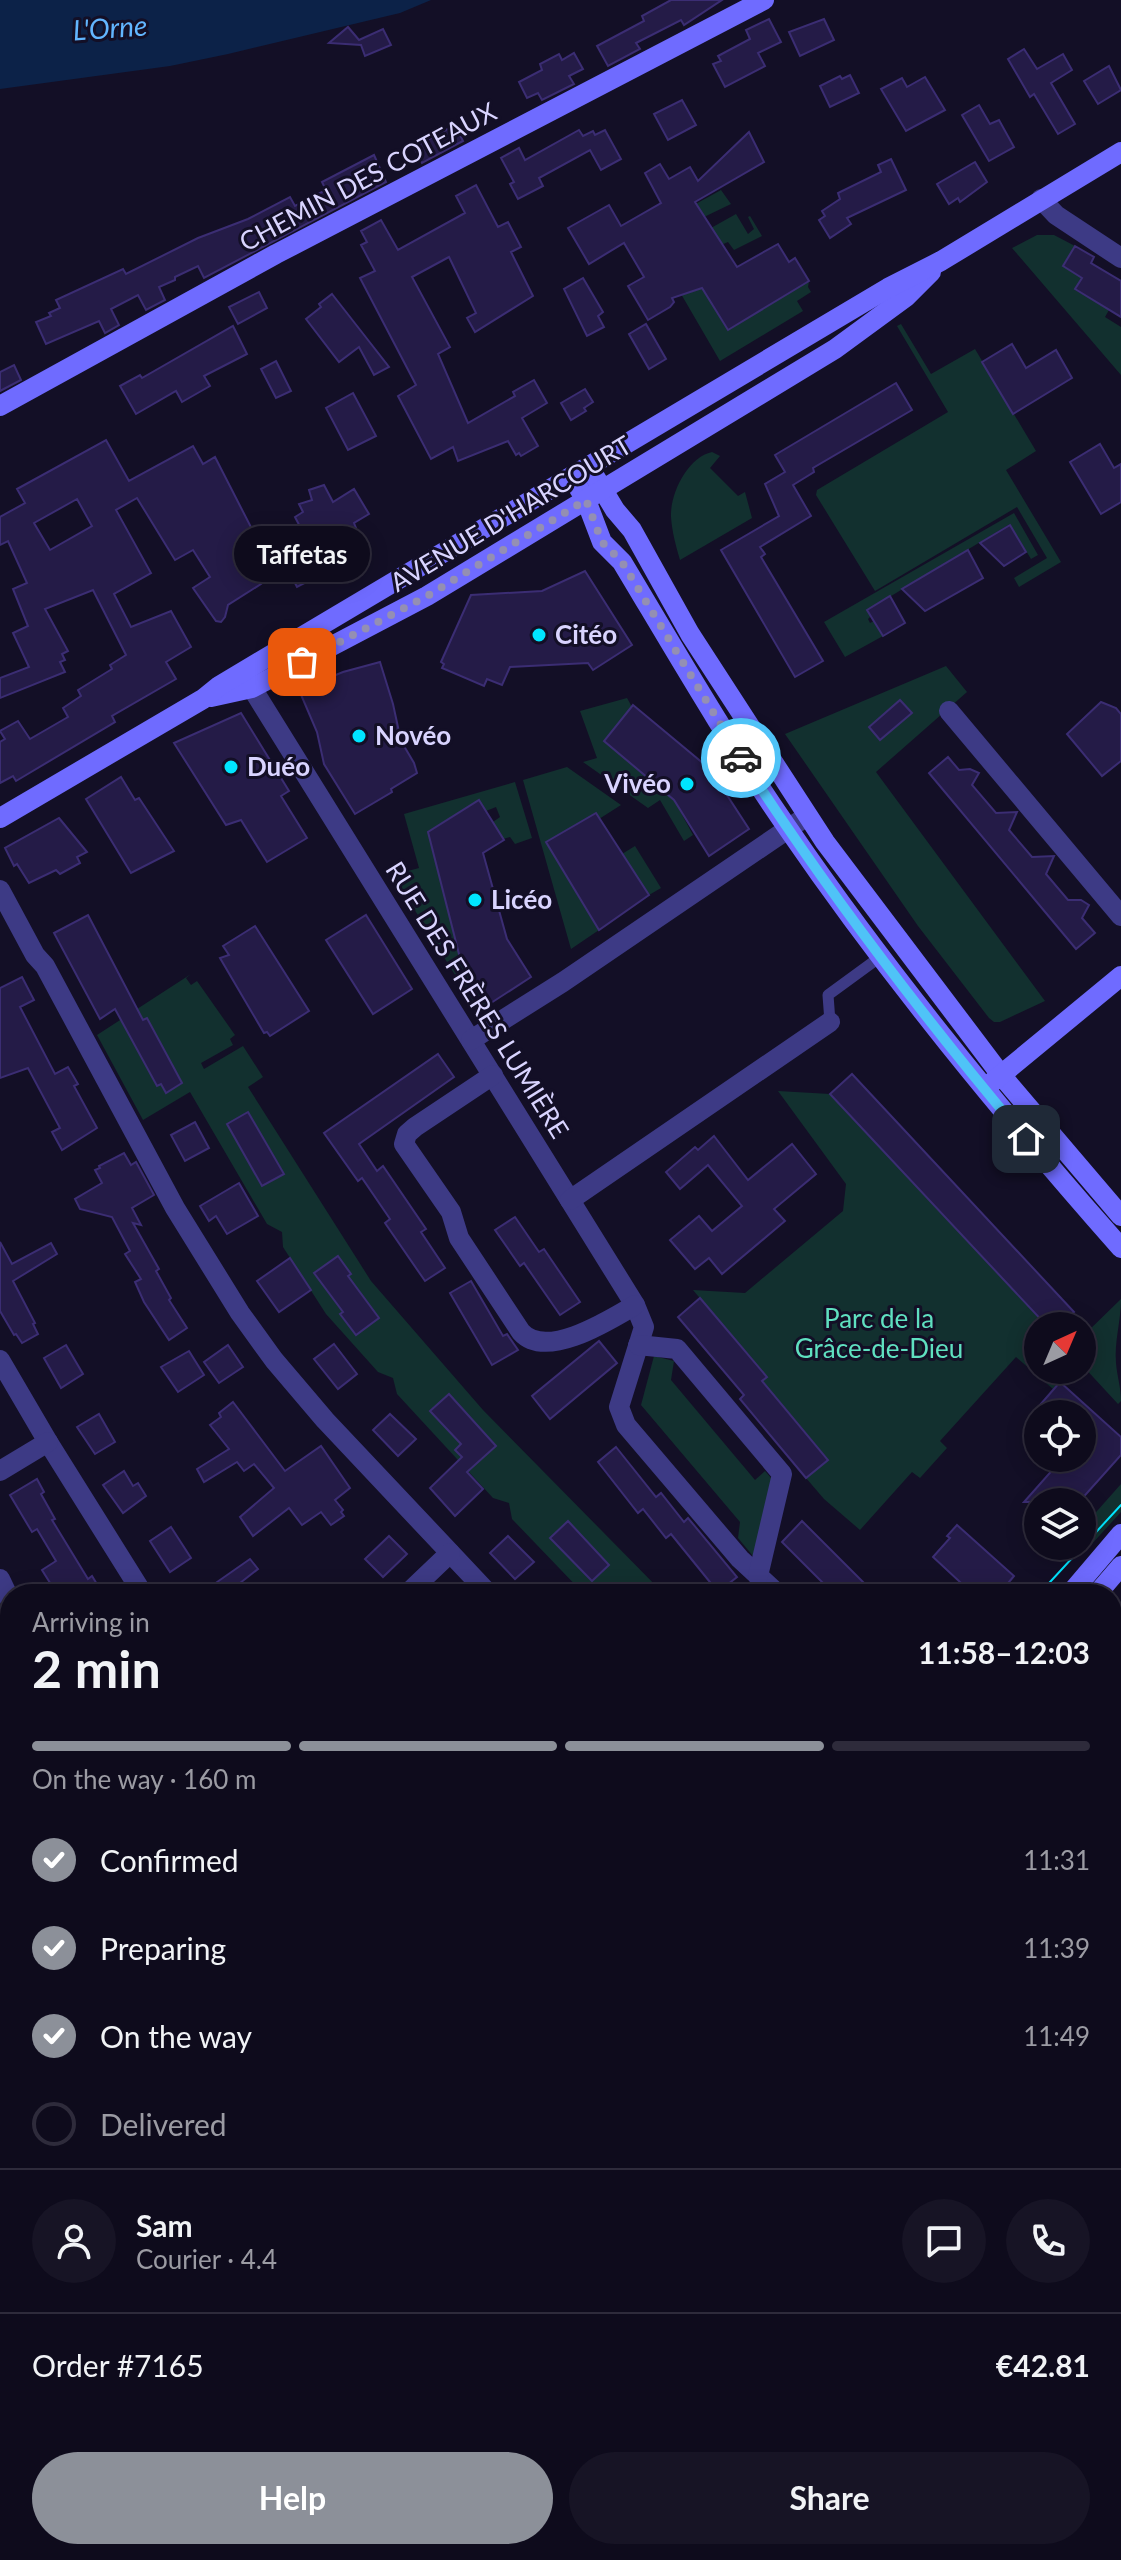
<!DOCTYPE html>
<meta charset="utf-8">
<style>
:root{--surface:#0e0b1c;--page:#171425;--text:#f1f3f6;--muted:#9b9ba3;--line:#2e2b3b;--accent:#8c9099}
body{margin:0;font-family:Lato,sans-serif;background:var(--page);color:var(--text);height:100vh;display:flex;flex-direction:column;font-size:30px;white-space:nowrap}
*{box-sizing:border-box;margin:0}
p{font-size:26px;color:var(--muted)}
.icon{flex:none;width:44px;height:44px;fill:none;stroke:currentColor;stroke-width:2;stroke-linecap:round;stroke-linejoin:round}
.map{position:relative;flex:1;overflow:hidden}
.details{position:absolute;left:0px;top:1584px;width:1122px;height:976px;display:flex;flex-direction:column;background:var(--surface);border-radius:32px 32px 0 0;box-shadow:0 4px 20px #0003,0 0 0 2px var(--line)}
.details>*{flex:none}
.needle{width:52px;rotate:44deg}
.buttons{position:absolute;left:1024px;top:1312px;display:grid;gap:16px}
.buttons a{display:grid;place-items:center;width:72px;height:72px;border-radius:50%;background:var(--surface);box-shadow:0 4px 20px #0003,0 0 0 2px var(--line);font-size:40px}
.pin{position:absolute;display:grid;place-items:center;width:68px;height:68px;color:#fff;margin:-34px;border-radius:16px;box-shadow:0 4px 12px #0006}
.courier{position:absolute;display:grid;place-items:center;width:80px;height:80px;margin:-40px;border:6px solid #4fc3f7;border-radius:50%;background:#fff;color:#222;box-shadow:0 2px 10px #0007}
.bubble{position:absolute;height:56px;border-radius:28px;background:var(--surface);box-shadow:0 4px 20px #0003,0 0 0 2px var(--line);font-size:26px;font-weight:700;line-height:56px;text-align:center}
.overview em{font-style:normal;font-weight:700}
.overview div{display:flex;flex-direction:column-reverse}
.overview{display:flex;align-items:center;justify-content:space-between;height:136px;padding:0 32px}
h1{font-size:52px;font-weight:700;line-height:60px}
.bar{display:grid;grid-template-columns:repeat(4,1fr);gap:12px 8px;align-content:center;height:96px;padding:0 32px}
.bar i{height:10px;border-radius:6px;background:var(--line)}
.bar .active{background:var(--accent)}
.bar p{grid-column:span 4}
.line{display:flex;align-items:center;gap:20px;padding:0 32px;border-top:2px solid var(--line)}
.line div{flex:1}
.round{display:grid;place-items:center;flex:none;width:84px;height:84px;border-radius:42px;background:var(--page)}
ol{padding:0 32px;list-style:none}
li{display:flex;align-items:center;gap:24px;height:88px}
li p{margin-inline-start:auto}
li .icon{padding:8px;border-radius:50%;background:var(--accent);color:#fff;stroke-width:4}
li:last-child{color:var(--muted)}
li i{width:44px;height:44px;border:4px solid var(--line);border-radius:50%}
.cta{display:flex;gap:16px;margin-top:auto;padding:16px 32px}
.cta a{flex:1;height:92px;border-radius:48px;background:var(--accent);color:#fff;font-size:32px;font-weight:700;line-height:92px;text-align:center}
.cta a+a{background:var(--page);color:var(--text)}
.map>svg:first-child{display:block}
.green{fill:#12302f;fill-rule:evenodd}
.water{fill:#0c2248}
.building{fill:#241b47;stroke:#3b2d73;stroke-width:2;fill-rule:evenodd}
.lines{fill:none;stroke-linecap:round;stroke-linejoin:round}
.lane{stroke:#3d3a85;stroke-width:11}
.street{stroke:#3d3a85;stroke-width:20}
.secondary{stroke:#6f6bff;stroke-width:20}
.tram{stroke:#00e5ff;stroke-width:2}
.done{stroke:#948fb3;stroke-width:8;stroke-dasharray:0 14.4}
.route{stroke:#4fc3f7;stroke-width:10}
.poi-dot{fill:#00e5ff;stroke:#130f26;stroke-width:3}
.labels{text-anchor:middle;stroke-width:6;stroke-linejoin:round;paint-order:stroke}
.street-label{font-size:26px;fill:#d9d4ff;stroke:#130f26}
.poi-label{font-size:26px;font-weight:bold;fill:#d9d4ff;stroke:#130f26;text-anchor:start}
.park-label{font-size:26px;fill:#5fe0c0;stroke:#130f26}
.water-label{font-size:28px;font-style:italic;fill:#62b6ff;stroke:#130f26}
</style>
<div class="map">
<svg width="1121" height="2560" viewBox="0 0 1121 2560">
<rect width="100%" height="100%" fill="#130f26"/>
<!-- green -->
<g class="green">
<polygon points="721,190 731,204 704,217 702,288 728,330 809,281 808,287 811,292 797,301 803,311 720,361 645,232"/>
<polygon points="736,214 748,234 754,229 748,217 750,216 762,236 734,250 728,242 721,245 711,228"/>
<polygon points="1037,235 1054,235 1075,246 1063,266 1082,278 1075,290 1082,294 1086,288 1105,300 1102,305 1109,310 1105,317 1121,327 1121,375 1012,248"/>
<polygon points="901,324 931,374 975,349 1036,451 1006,470 1061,562 1019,587 1014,578 1047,558 1017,507 875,591 816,495 817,490 948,412 897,326"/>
<path d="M712 452 720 456 710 468 738 496 745 492 752 518 680 560C676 546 672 532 671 517 670 493 688 457 712 452Z"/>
<polygon points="1014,513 1038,555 1031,559 1010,524 868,610 871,616 868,619 870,623 874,621 883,636 845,657 824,622"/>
<polygon points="946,666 967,692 876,772 1045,1001 1000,1022 994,1022 989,1018 918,926 785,734"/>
<polygon points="627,698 632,707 604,741 674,800 693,835 684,841 660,800 648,808 583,762 597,758 580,711"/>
<polygon points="567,767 621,805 599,819 595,814 546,842 599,930 571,949 523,780"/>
<polygon points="515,782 532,838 515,844 510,837 503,839 493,822 500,817 496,807 486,811 479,800 428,832 461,958 491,1003 478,1012 393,875 419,868 404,814"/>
<polygon points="635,846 661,888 649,895 622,854"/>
<path d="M191 974 186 978 191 985 197 981 235 1035 230 1039 233 1045 201 1063 204 1069 243 1046 263 1077 248 1087 371 1281 483 1410 664 1594H584L512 1519 509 1503 493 1498 397 1394 393 1378 378 1372 326 1314 283 1247 282 1232 267 1224 190 1092 143 1120 97 1035ZM248 1112 283 1174 227 1124ZM338 1257 347 1275 379 1318 356 1335 340 1315 345 1310 314 1274ZM448 1394 496 1446 478 1462 431 1411ZM567 1522 609 1565 593 1581H592Z"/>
<polygon points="778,1091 830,1094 1047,1326 1038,1326 1038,1370 1066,1370 1067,1373 1053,1389 1016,1357 940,1441 947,1448 920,1478 912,1472 860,1530 824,1499 806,1478 828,1459 762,1381 766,1377 693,1290 745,1293 843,1211 846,1184"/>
<path d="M1121 1299C1121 1321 1114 1342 1116 1363 1117 1376 1121 1387 1121 1401L1118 1404 1082 1365V1337Z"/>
<polygon points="654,1356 674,1361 671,1380 755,1480 765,1471 772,1479 753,1556 738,1538 740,1522 641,1405"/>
<polygon points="1121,1484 1121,1512 1090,1546 1082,1538 1082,1528"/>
<polygon points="1121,1854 1121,1987 1112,1979 1112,1864"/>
<polygon points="0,2066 10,2078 10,2200 0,2188"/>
<polygon points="1113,2181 1121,2185 1121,2560 973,2560 977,2550 1112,2550"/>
<polygon points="313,2550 425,2550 459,2560 311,2560"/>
</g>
<!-- water -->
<polygon class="water" points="0,0 431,0 400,13 228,54 170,66 0,89"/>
<!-- building -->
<g class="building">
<polygon points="671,0 722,0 684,25 681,20 636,43 640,49 608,66 597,46 644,21 642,16"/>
<polygon points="769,19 781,42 758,53 765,66 725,87 713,64 721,61 718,56 750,39 746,30"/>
<polygon points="824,19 834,40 800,56 789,32"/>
<polygon points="348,27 359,40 383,29 391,45 365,56 361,45 329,43"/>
<polygon points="1024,49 1037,69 1063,54 1072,70 1051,83 1075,124 1058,134 1034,94 1030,97 1008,59"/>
<polygon points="574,53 583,69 569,76 574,84 542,100 538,93 527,98 519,82 542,70 540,64 559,54 562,60"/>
<polygon points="1109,66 1121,90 1098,104 1084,81"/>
<polygon points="850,75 859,93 830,107 820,86 840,76 842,79"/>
<polygon points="925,77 945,110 906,131 881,89 902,78 907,87"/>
<polygon points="682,100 696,125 668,140 654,114"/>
<polygon points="979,105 990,124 999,120 1014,147 989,161 962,115"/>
<polygon points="455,125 463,141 422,163 414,147"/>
<polygon points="579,130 583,136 593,131 595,135 605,130 621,159 601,170 590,150 539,178 543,186 518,199 510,184 514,182 501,158 519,148 525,160"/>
<polygon points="749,132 764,162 695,202 737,267 778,244 789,262 795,258 809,281 728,330 702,288 672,298 674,302 670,307 648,320 628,286 644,277 624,243 589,264 568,228 609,205 621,226 661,203 645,173 660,164 669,179 690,167 698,181"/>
<polygon points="374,155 386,182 204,278 198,266 175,277 175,280 159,287 165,300 146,310 138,295 111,309 119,325 105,333 99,321 46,344 36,322 51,316 49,313 60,308 56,300 123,269 126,274 198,238 248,219 290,197 295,206 326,190 322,182"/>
<polygon points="891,159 906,190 847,218 851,224 830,238 819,220 825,216 822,211 840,199 838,193 881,172 878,165"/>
<polygon points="975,162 987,182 960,202 958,198 949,204 937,184"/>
<polygon points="476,185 498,227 508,222 521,247 511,252 533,296 475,332 467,318 476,313 449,257 412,277 450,347 438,354 468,423 515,396 513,392 534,380 547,403 522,418 538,446 521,456 519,453 516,455 508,441 458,461 453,447 431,459 398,396 416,385 360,278 375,271 361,245 367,242 361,231 381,220 398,250 465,213 456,196"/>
<polygon points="1075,246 1094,257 1091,263 1121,281 1121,317 1075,289 1082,278 1063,266"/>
<polygon points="583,278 603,312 598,316 604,327 587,336 564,289"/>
<polygon points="259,292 267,308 238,324 229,307"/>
<polygon points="332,294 368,340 389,367 374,375 359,347 339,362 306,319 321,307 319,304"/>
<polygon points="646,324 666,359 649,369 629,334"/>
<polygon points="233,326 247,354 204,376 210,386 182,402 176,391 136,414 120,386 140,375 142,378"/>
<polygon points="1012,344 1026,368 1056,350 1072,378 1013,414 982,362"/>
<polygon points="276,361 291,391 276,398 261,369"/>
<polygon points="14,365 21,380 0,391 0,372"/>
<polygon points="896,383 912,410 813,468 814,472 793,485 811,516 760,547 765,554 761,557 823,661 795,677 721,550 779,516 765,484 785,472 775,455"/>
<polygon points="585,389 593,402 584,408 586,411 571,420 561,403"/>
<polygon points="353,393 376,436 348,450 326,408"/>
<path d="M106 440 129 481 193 446 203 464 215 457 256 537 239 547 261 584 228 605 225 617 221 622 216 621 193 588 210 577 193 550 175 560 137 498 116 510 151 573 114 594 131 627 171 611 191 647 166 662 176 679 112 716 115 722 16 781 13 776 0 783V742L5 739 0 731 18 721 30 739 68 717 63 708 81 696 78 690 112 669 110 665 126 655 93 590 45 609 68 651 62 654 65 660 60 662 65 672 0 698V678L29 667 13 633 28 626 13 589 27 583 8 541 0 545V517L25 503 17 489ZM77 499 92 526 50 550 34 523Z"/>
<polygon points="1100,444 1114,468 1121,464 1121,502 1101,514 1070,462"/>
<polygon points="324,485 333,502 354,489 369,514 354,523 356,528 322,548 325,554 316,558 320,565 315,567 320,575 297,587 279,552 306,538 295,517 303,512 299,504 312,500 309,490"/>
<polygon points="1010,525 1026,552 1004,566 980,543"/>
<polygon points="968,550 983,578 925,611 902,589"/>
<polygon points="585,571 632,645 593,670 588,663 510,667 502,685 487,679 484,686 442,668 444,664 441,662 471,595 542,591"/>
<polygon points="890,596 905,623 883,636 867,610"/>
<polygon points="380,662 393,704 401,741 414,763 417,773 391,789 392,792 355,814 324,764 317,732 299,690 343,672"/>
<polygon points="900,700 912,713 880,740 869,727"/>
<polygon points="1101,702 1116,708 1121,714 1121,761 1102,776 1067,734"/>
<polygon points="633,705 710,769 749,829 709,856 674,800 604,741"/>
<polygon points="241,713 289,791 281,796 307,838 267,862 241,820 226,825 174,743"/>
<polygon points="948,757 959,770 970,769 979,773 972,785 996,813 1017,812 1009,830 1032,857 1054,856 1046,874 1068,900 1081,900 1089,905 1082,918 1095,933 1076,949 929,773"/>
<polygon points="121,777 135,800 139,798 174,851 131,873 86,799"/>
<polygon points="479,800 504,840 483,853 507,939 531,977 491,1003 460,958 428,832"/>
<polygon points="596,813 649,895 599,930 546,842"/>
<polygon points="59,818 87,852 77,857 80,863 60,874 56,870 29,883 17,864 14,866 5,848"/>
<polygon points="88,915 143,1020 147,1018 182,1083 166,1093 161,1084 157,1086 115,1009 100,1019 54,933"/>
<polygon points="366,915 412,989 373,1014 326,940"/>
<polygon points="255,926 309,1011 270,1036 267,1032 264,1033 220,958 229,955 223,946"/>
<polygon points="22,977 34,1000 20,1007 55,1074 68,1067 78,1084 74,1086 97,1128 62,1150 52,1132 60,1128 28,1068 0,1078 0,988"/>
<polygon points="438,1054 454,1077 359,1144 377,1171 383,1166 426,1229 421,1232 445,1268 425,1281 385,1223 390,1219 362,1178 358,1181 324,1133"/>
<polygon points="852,1074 1074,1312 1058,1326 1047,1326 830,1094"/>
<polygon points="248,1112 284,1174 262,1186 227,1124"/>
<polygon points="195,1122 209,1148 185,1161 171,1135"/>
<polygon points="714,1136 748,1180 792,1144 816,1174 774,1209 785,1221 722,1274 709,1258 695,1269 670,1240 699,1216 712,1231 742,1206 708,1165 680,1189 666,1172 695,1147 698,1150"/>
<polygon points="124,1153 131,1165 136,1162 154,1195 132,1208 141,1225 133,1223 159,1269 156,1271 171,1298 169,1300 187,1328 169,1340 144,1302 135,1282 141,1279 125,1254 130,1251 112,1217 80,1209 75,1199 102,1183 95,1170 100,1168 99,1166"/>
<polygon points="239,1183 258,1216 227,1234 216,1216 209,1221 200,1206"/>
<polygon points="515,1217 539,1252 544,1249 580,1302 560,1315 524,1263 520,1266 495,1230"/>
<polygon points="0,1242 12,1264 51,1243 57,1254 13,1281 35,1323 33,1324 38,1334 22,1343 16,1334 14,1335 0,1311"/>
<polygon points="338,1256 351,1274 348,1276 379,1318 356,1335 340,1314 343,1312 314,1273"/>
<polygon points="290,1258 311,1290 279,1312 257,1281"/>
<polygon points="471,1281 503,1336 507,1334 518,1350 492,1365 450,1293"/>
<polygon points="700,1298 767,1377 762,1381 828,1460 806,1478 740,1399 744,1395 678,1317"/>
<polygon points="599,1341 617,1363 550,1419 532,1396"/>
<polygon points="334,1344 357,1374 338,1389 314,1359"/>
<polygon points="66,1345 83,1374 61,1388 44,1358"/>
<polygon points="228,1345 243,1367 219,1383 204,1362"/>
<polygon points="189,1351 204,1375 178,1392 161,1367"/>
<polygon points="1060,1382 1121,1437 1121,1455 1079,1502 1024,1502 1063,1458 1082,1458 1082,1414 1050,1414 1040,1405"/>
<polygon points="449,1394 496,1446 467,1472 483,1489 455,1516 430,1488 462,1457 455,1450 461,1444 430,1411"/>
<polygon points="233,1402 285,1471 321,1446 350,1488 335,1500 343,1510 341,1512 344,1516 331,1525 321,1512 302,1525 289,1508 253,1536 240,1517 274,1488 254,1464 244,1471 237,1462 204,1482 197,1469 229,1449 210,1425 221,1417 219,1413"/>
<polygon points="99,1414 115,1442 95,1454 77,1427"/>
<polygon points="390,1414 416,1439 398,1456 373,1430"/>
<polygon points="616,1447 656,1497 661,1493 684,1522 688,1518 737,1577 718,1592 671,1534 666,1538 643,1509 638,1513 598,1462"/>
<polygon points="124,1471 133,1486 138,1483 146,1496 123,1513 103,1485"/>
<polygon points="37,1479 44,1492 41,1494 55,1519 52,1520 88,1579 92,1576 103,1594 57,1594 42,1570 56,1561 37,1529 32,1532 10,1495"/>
<polygon points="568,1521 609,1565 592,1581 550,1538"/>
<polygon points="802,1521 875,1594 834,1594 782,1542"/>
<polygon points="957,1525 1014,1576 999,1594 948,1594 960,1582 933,1557 950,1538 947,1536"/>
<polygon points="171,1527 191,1558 170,1572 150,1541"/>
<polygon points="389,1536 407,1554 383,1577 365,1559"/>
<polygon points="508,1536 534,1562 515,1579 490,1553"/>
<polygon points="250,1559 258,1569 226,1594 200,1594"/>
</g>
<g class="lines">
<!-- lane -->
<polyline class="lane" points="830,1022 828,995 880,957"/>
<!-- street -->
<g class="street">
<polyline points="1041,199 1056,215 1121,258"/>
<polyline points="252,688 635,1305 644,1327 619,1407 626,1425 740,1559 778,1594"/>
<polyline points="949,711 1121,916"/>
<polyline points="0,890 35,955 45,966 175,1208 240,1313 274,1360 325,1420 489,1594"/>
<polyline points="471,1040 563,982 807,816"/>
<path d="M493 1075 415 1127 407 1134 404 1144 451 1212 459 1238 521 1332C546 1360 608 1321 635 1305"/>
<polyline points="570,1200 830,1022"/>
<polyline points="638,1345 677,1349 782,1474 758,1576"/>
<polyline points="0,1360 48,1442 143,1594"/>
<polyline points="0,1471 48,1442"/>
<polyline points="0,1579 10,1600"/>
<polyline points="407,1594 450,1553"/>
<polyline points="1112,1610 1121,1618"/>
<polyline points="1112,2003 1121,2011"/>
<polyline points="0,2054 10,2045"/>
<polyline points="0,2208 10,2220"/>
<polyline points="259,2550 260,2560"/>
</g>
<!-- secondary -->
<g class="secondary">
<polyline points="0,406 276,254 764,0"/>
<polyline points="589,467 615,510 632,530 690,634 825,842 1001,1075 1121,1216"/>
<path d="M572 477 586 500 602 542 622 562C676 652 729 744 789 830 890 977 1003 1114 1121 1248"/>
<polyline points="211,697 252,688 427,596 835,349 906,297 931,272"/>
<polyline points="0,818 203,699 219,686 888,288 941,261 1121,152"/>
<polyline points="990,1084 1121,976"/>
<polyline points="1070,1594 1121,1534"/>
<polyline points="1097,1594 1121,1566"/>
<polyline points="578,2560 581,2550"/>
<polyline points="596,2560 599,2550"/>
</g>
<!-- tram -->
<g class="tram">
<polyline points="1039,1594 1121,1505"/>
<polyline points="551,2560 554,2550"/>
</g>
</g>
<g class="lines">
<!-- done -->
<polyline class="done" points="302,662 427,596 586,500 602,542 622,562 741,758"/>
<!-- route -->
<path class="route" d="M741 758C827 891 924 1018 1026 1139"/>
</g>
<!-- markers -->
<g class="poi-dot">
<circle cx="539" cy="635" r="8"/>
<circle cx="359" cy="736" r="8"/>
<circle cx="231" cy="767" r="8"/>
<circle cx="687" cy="784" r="8"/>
<circle cx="475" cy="900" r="8"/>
</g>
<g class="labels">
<!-- street labels -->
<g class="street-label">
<text transform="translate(368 177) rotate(-28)" y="9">CHEMIN DES COTEAUX</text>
<text transform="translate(511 514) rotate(-31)" y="9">AVENUE D'HARCOURT</text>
<text transform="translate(477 1000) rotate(58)" y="9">RUE DES FRÈRES LUMIÈRE</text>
</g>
<!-- poi labels -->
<g class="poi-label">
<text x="555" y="644">Citéo</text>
<text x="375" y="745">Novéo</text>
<text x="247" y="776">Duéo</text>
<text x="671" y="793" text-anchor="end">Vivéo</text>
<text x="491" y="909">Licéo</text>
</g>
<!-- park labels -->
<g class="park-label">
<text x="879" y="1328">Parc de la<tspan x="879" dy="30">Grâce-de-Dieu</tspan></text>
</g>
<!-- water labels -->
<g class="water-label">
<text transform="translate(110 28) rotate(-4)" y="10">L'Orne</text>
</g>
</g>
</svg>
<div class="buttons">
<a><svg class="needle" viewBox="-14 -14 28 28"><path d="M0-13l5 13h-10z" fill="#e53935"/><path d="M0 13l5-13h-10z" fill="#9b9ba3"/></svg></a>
<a><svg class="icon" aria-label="locate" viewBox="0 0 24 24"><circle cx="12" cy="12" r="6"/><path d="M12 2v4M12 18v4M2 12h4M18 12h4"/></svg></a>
<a><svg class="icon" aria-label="layers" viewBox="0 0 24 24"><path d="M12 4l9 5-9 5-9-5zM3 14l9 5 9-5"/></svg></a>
</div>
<div class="pin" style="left:302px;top:662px;background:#ea580c"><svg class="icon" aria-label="bag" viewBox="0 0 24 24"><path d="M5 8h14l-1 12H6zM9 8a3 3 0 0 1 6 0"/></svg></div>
<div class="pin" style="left:1026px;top:1139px;background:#1f2937"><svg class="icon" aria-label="home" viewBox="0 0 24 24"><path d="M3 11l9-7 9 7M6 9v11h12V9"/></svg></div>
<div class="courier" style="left:741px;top:758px"><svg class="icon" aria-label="car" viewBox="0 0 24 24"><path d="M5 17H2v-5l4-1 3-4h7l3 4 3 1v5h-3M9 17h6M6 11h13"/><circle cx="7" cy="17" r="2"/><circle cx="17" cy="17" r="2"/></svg></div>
<div class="bubble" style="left:234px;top:526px;width:136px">Taffetas</div>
<section class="details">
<div class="overview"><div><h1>2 min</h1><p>Arriving in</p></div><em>11:58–12:03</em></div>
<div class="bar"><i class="active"></i><i class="active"></i><i class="active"></i><i></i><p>On the way · 160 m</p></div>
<ol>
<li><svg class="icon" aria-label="check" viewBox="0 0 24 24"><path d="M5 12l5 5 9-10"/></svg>Confirmed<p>11:31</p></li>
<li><svg class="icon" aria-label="check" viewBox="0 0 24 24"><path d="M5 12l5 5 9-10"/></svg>Preparing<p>11:39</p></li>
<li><svg class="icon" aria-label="check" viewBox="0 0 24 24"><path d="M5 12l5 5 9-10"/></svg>On the way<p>11:49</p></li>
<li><i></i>Delivered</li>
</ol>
<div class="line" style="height:144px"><a class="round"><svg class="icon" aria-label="person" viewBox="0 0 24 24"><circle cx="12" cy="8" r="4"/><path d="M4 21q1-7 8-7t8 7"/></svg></a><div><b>Sam</b><p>Courier · 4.4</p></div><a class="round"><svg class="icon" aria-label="chat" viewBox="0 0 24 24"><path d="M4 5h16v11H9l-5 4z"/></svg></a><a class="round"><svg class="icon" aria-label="phone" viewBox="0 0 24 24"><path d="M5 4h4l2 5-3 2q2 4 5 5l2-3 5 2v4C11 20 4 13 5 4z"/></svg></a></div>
<div class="line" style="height:104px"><div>Order #7165</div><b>€42.81</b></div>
<div class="cta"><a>Help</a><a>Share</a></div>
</section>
</div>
